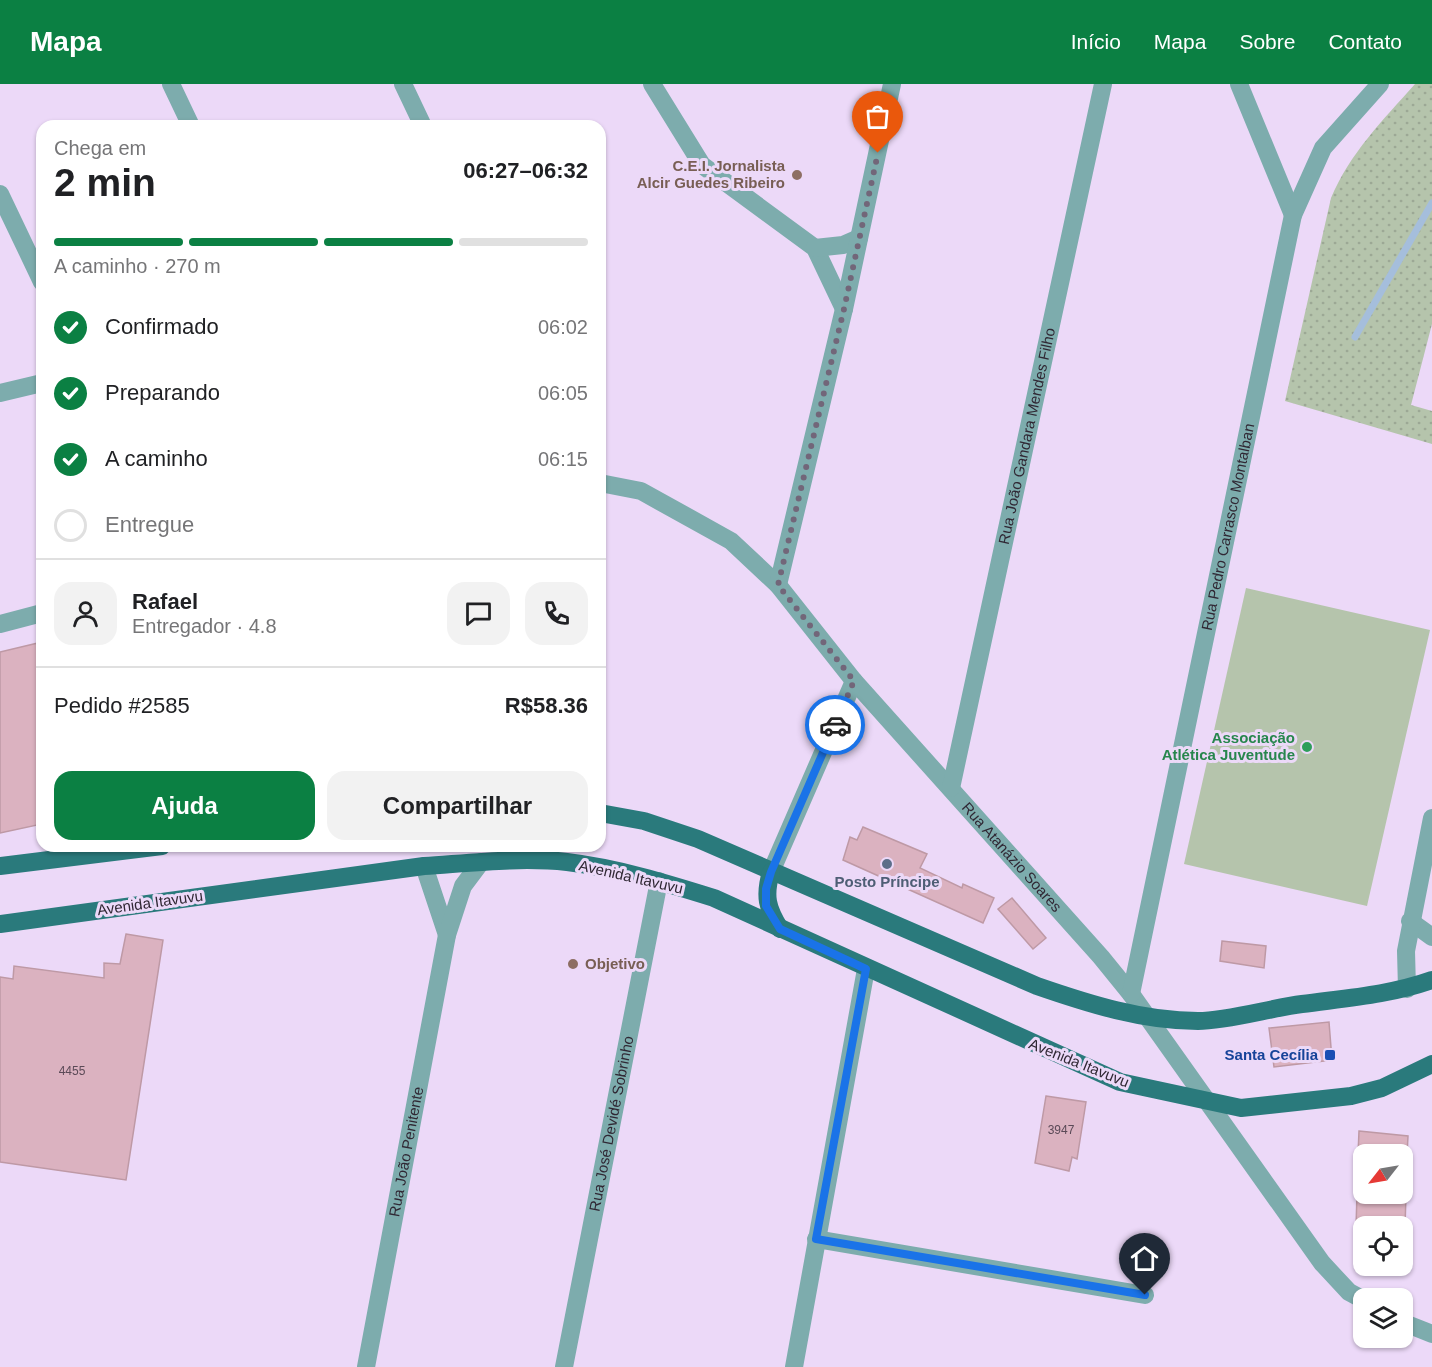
<!DOCTYPE html>
<html lang="pt">
<meta charset="utf-8">
<style>
:root{--surface:#fff;--page:#f2f2f2;--text:#202124;--muted:#757577;--line:#e0e0e0;--accent:#0b8043}
body{margin:0;font-family:Helvetica,sans-serif;background:var(--page);color:var(--text);height:100vh;display:flex;flex-direction:column;font-size:22px;white-space:nowrap}
*{box-sizing:border-box;margin:0}
p{font-size:20px;color:var(--muted)}
.icon{flex:none;width:33px;height:33px;fill:none;stroke:currentColor;stroke-width:2;stroke-linecap:round;stroke-linejoin:round}
.map{position:relative;flex:1;overflow:hidden}
.details{position:absolute;left:36px;top:36px;width:570px;height:732px;display:flex;flex-direction:column;background:var(--surface);border-radius:18px;box-shadow:0 2px 4px #0004}
.details>*{flex:none}
.needle{width:39px;rotate:239deg}
.fabs{position:absolute;left:1353px;top:1060px;display:grid;gap:12px}
.fabs a{display:grid;place-items:center;width:60px;height:60px;border-radius:12px;background:var(--surface);box-shadow:0 2px 4px #0004;font-size:30px}
.pin{position:absolute;display:grid;place-items:center;width:51px;height:51px;color:#fff;margin:-62px -26px;border-radius:50% 50% 50% 0;rotate:-45deg;box-shadow:0 0 6px #0007}
.pin .icon{rotate:45deg}
.courier{position:absolute;display:grid;place-items:center;width:60px;height:60px;margin:-30px;border:4px solid #1a73e8;border-radius:50%;background:#fff;color:#222;box-shadow:0 2px 8px #0007}
.summary em{font-style:normal;font-weight:700}
.summary div{display:flex;flex-direction:column-reverse}
.summary{display:flex;align-items:center;justify-content:space-between;height:102px;padding:0 18px}
h1{font-size:39px;font-weight:700;line-height:45px}
.bar{display:grid;grid-template-columns:repeat(4,1fr);gap:9px 6px;align-content:center;height:72px;padding:0 18px}
.bar i{height:8px;border-radius:4px;background:var(--line)}
.bar .selected{background:var(--accent)}
.bar p{grid-column:span 4}
.line{display:flex;align-items:center;gap:15px;padding:0 18px;border-top:2px solid var(--line)}
.line div{flex:1}
.round{display:grid;place-items:center;flex:none;width:63px;height:63px;border-radius:18px;background:var(--page)}
ol{padding:0 18px;list-style:none}
li{display:flex;align-items:center;gap:18px;height:66px}
li p{margin-inline-start:auto}
li .icon{padding:6px;border-radius:50%;background:var(--accent);color:#fff;stroke-width:4}
li:last-child{color:var(--muted)}
li i{width:33px;height:33px;border:3px solid var(--line);border-radius:50%}
.cta{display:flex;gap:12px;margin-top:auto;padding:12px 18px}
.cta a{flex:1;height:69px;border-radius:18px;background:var(--accent);color:#fff;font-size:24px;font-weight:700;line-height:69px;text-align:center}
.cta a+a{background:var(--page);color:var(--text)}
header{display:flex;align-items:center;gap:36px;box-sizing:border-box;height:84px;padding:0 30px;background:var(--accent);color:#fff}
header strong{font-size:28px}
nav{display:flex;gap:33px;margin-inline-start:auto;font-size:21px}
.map>svg:first-child{display:block}
.grass{fill:url(#grass-dots)}
.pitch{fill:#b5c4ac}
.lines{fill:none;stroke-linecap:round;stroke-linejoin:round}
.stream{stroke:#a5bedc;stroke-width:7}
.building{fill:#dbb2c0;stroke:#be99a5;stroke-width:1.5}
.minor{stroke:#7dacad;stroke-width:18}
.major{stroke:#2a7a7c;stroke-width:18}
.done{stroke:#726679;stroke-width:6;stroke-dasharray:0 10.8}
.route{stroke:#1a73e8;stroke-width:8}
.education-dot{fill:#8d6e63;stroke:#ecd9f8;stroke-width:2}
.leisure-dot{fill:#2e9e5b;stroke:#ecd9f8;stroke-width:2}
.service-dot{fill:#5c6f8a;stroke:#ecd9f8;stroke-width:2}
.transit-dot{fill:#1a4fb4;stroke:#ecd9f8;stroke-width:2}
.labels{text-anchor:middle;stroke-width:6;stroke-linejoin:round;paint-order:stroke}
.number-label{font-size:12px;fill:#5b4a57}
.education-label{font-size:15px;font-weight:bold;fill:#785e54;stroke:#ecd9f8;text-anchor:end}
.street-label{font-size:15px;fill:#302834;stroke:#ecd9f8}
.leisure-label{font-size:15px;font-weight:bold;fill:#27864d;stroke:#ecd9f8;text-anchor:end}
.service-label{font-size:15px;font-weight:bold;fill:#4e5e75;stroke:#ecd9f8}
.transit-label{font-size:15px;font-weight:bold;fill:#164399;stroke:#ecd9f8;text-anchor:end}
</style>
<header>
<strong>Mapa</strong>
<nav><a>Início</a><a>Mapa</a><a>Sobre</a><a>Contato</a></nav>
</header>
<div class="map">
<svg width="1432" height="1283" viewBox="0 0 1432 1283">
<defs>
<pattern id="grass-dots" width="8" height="8" patternUnits="userSpaceOnUse" patternTransform="scale(1.5)"><rect width="8" height="8" fill="#b5c4ac"/><path d="M2 2h.1M6 6h.1" fill="none" stroke="#9ca895" stroke-width="1.8" stroke-linecap="round"/></pattern>
</defs>
<rect width="100%" height="100%" fill="#ecd9f8"/>
<path class="grass" d="M1415 0H1432V240L1411 321 1432 327V360L1285 317 1331 114C1350 69 1383 36 1415 0Z"/>
<polygon class="pitch" points="1246,504 1430,546 1367,822 1184,780"/>
<g class="lines">
<polyline class="stream" points="1355,253 1432,119"/>
</g>
<g class="building">
<polygon points="42,558 42,740 0,749 0,568"/>
<polygon points="863,743 927,770 920,784 962,804 963,800 994,814 983,839 843,776 850,753 857,756"/>
<polygon points="1012,814 1046,854 1033,865 998,825"/>
<polygon points="126,850 163,856 126,1096 0,1078 0,893 13,895 14,882 104,894 104,879 120,880"/>
<polygon points="1222,857 1266,862 1264,884 1220,877"/>
<polygon points="1329,938 1332,976 1274,983 1269,944"/>
<polygon points="1046,1012 1086,1018 1077,1075 1072,1073 1069,1087 1035,1079"/>
<polygon points="1359,1047 1408,1052 1407,1071 1358,1071"/>
<polygon points="1357,1110 1406,1110 1405,1143 1356,1143"/>
</g>
<g class="lines">
<g class="minor">
<polyline points="171,0 191,42"/>
<polyline points="403,0 423,42"/>
<polyline points="652,0 702,81 815,164 844,225"/>
<polyline points="1239,0 1293,131"/>
<polyline points="0,110 42,198"/>
<polyline points="815,164 843,161 859,154"/>
<polyline points="0,309 42,299"/>
<path id="s1" d="M600 399 641 407 731 457 778 501 854 597 1101 873 1131 910 1322 1179 1349 1208 1364 1216"/>
<polyline points="778,501 844,225 892,0"/>
<polyline points="0,540 42,529"/>
<path id="s2" d="M951 704 1103 0"/>
<polyline points="424,782 447,851"/>
<polyline points="771,788 854,597"/>
<polyline points="1410,837 1432,853"/>
<polyline points="1407,905 1406,867 1432,734"/>
<path id="s3" d="M1131 910 1293 131 1323 64 1380 0"/>
<polyline points="816,1155 1145,1211"/>
<polyline points="1402,1238 1432,1250"/>
<path id="s4" d="M366 1283 447 851 463 802 481 778"/>
<path id="s5" d="M564 1283 659 797"/>
<polyline points="794,1283 866,885"/>
</g>
<g class="major">
<path d="M600 729 644 737 698 755 1037 902C1089 920 1143 937 1198 937 1227 937 1271 924 1302 920 1346 914 1390 911 1432 896"/>
<polyline points="0,782 162,762"/>
<path d="M771 788C764 812 767 824 780 845"/>
<path d="M0 840 424 782C470 779 520 773 567 778 617 784 666 799 714 814L1120 998 1241 1024 1351 1012 1382 1004 1432 980"/>
</g>
</g>
<g class="lines">
<polyline class="done" points="835,641 854,597 778,501 844,225 878,69"/>
<polyline class="route" points="835,641 771,788 766,805 766,822 780,845 866,885 816,1155 1145,1211"/>
</g>
<g class="education-dot">
<circle cx="797" cy="91" r="6"/>
<circle cx="573" cy="880" r="6"/>
</g>
<circle class="leisure-dot" cx="1307" cy="663" r="6"/>
<circle class="service-dot" cx="887" cy="780" r="6"/>
<rect class="transit-dot" x="1324" y="965" width="12" height="12" rx="3"/>
<g class="labels">
<g class="number-label">
<text x="72" y="991">4455</text>
<text x="1061" y="1050">3947</text>
</g>
<g class="education-label">
<text x="785" y="87">C.E.I. Jornalista<tspan x="785" dy="17">Alcir Guedes Ribeiro</tspan></text>
<text x="585" y="885" text-anchor="start">Objetivo</text>
</g>
<g class="street-label">
<text dy="5" stroke="none"><textPath href="#s2" startOffset="360">Rua João Gandara Mendes Filho</textPath></text>
<text dy="5" stroke="none"><textPath href="#s3" startOffset="477">Rua Pedro Carrasco Montalban</textPath></text>
<text dy="5" stroke="none"><textPath href="#s1" startOffset="568">Rua Atanázio Soares</textPath></text>
<text transform="translate(631 793) rotate(13)" y="5">Avenida Itavuvu</text>
<text transform="translate(150 819) rotate(-8)" y="5">Avenida Itavuvu</text>
<text transform="translate(1079 979) rotate(22)" y="5">Avenida Itavuvu</text>
<text dy="5" stroke="none"><textPath href="#s5" startOffset="248">Rua José Devidé Sobrinho</textPath></text>
<text dy="5" stroke="none"><textPath href="#s4" startOffset="219">Rua João Penitente</textPath></text>
</g>
<g class="leisure-label">
<text x="1295" y="659">Associação<tspan x="1295" dy="17">Atlética Juventude</tspan></text>
</g>
<g class="service-label">
<text x="887" y="803">Posto Príncipe</text>
</g>
<g class="transit-label">
<text x="1318" y="976">Santa Cecília</text>
</g>
</g>
</svg>
<div class="fabs">
<a><svg class="needle" viewBox="-14 -14 28 28"><path d="M0-13l5 13h-10z" fill="#e53935"/><path d="M0 13l5-13h-10z" fill="#757577"/></svg></a>
<a><svg class="icon" aria-label="locate" viewBox="0 0 24 24"><circle cx="12" cy="12" r="6"/><path d="M12 2v4M12 18v4M2 12h4M18 12h4"/></svg></a>
<a><svg class="icon" aria-label="layers" viewBox="0 0 24 24"><path d="M12 4l9 5-9 5-9-5zM3 14l9 5 9-5"/></svg></a>
</div>
<div class="pin" style="left:878px;top:69px;background:#ea580c"><svg class="icon" aria-label="bag" viewBox="0 0 24 24"><path d="M5 8h14l-1 12H6zM9 8a3 3 0 0 1 6 0"/></svg></div>
<div class="pin" style="left:1145px;top:1211px;background:#1f2937"><svg class="icon" aria-label="home" viewBox="0 0 24 24"><path d="M3 11l9-7 9 7M6 9v11h12V9"/></svg></div>
<div class="courier" style="left:835px;top:641px"><svg class="icon" aria-label="car" viewBox="0 0 24 24"><path d="M5 17H2v-5l4-1 3-4h7l3 4 3 1v5h-3M9 17h6M6 11h13"/><circle cx="7" cy="17" r="2"/><circle cx="17" cy="17" r="2"/></svg></div>
<section class="details">
<div class="summary"><div><h1>2 min</h1><p>Chega em</p></div><em>06:27–06:32</em></div>
<div class="bar"><i class="selected"></i><i class="selected"></i><i class="selected"></i><i></i><p>A caminho · 270 m</p></div>
<ol>
<li><svg class="icon" aria-label="check" viewBox="0 0 24 24"><path d="M5 12l5 5 9-10"/></svg>Confirmado<p>06:02</p></li>
<li><svg class="icon" aria-label="check" viewBox="0 0 24 24"><path d="M5 12l5 5 9-10"/></svg>Preparando<p>06:05</p></li>
<li><svg class="icon" aria-label="check" viewBox="0 0 24 24"><path d="M5 12l5 5 9-10"/></svg>A caminho<p>06:15</p></li>
<li><i></i>Entregue</li>
</ol>
<div class="line" style="height:108px"><a class="round"><svg class="icon" aria-label="person" viewBox="0 0 24 24"><circle cx="12" cy="8" r="4"/><path d="M4 21q1-7 8-7t8 7"/></svg></a><div><b>Rafael</b><p>Entregador · 4.8</p></div><a class="round"><svg class="icon" aria-label="chat" viewBox="0 0 24 24"><path d="M4 5h16v11H9l-5 4z"/></svg></a><a class="round"><svg class="icon" aria-label="phone" viewBox="0 0 24 24"><path d="M5 4h4l2 5-3 2q2 4 5 5l2-3 5 2v4C11 20 4 13 5 4z"/></svg></a></div>
<div class="line" style="height:78px"><div>Pedido #2585</div><b>R$58.36</b></div>
<div class="cta"><a>Ajuda</a><a>Compartilhar</a></div>
</section>
</div>
